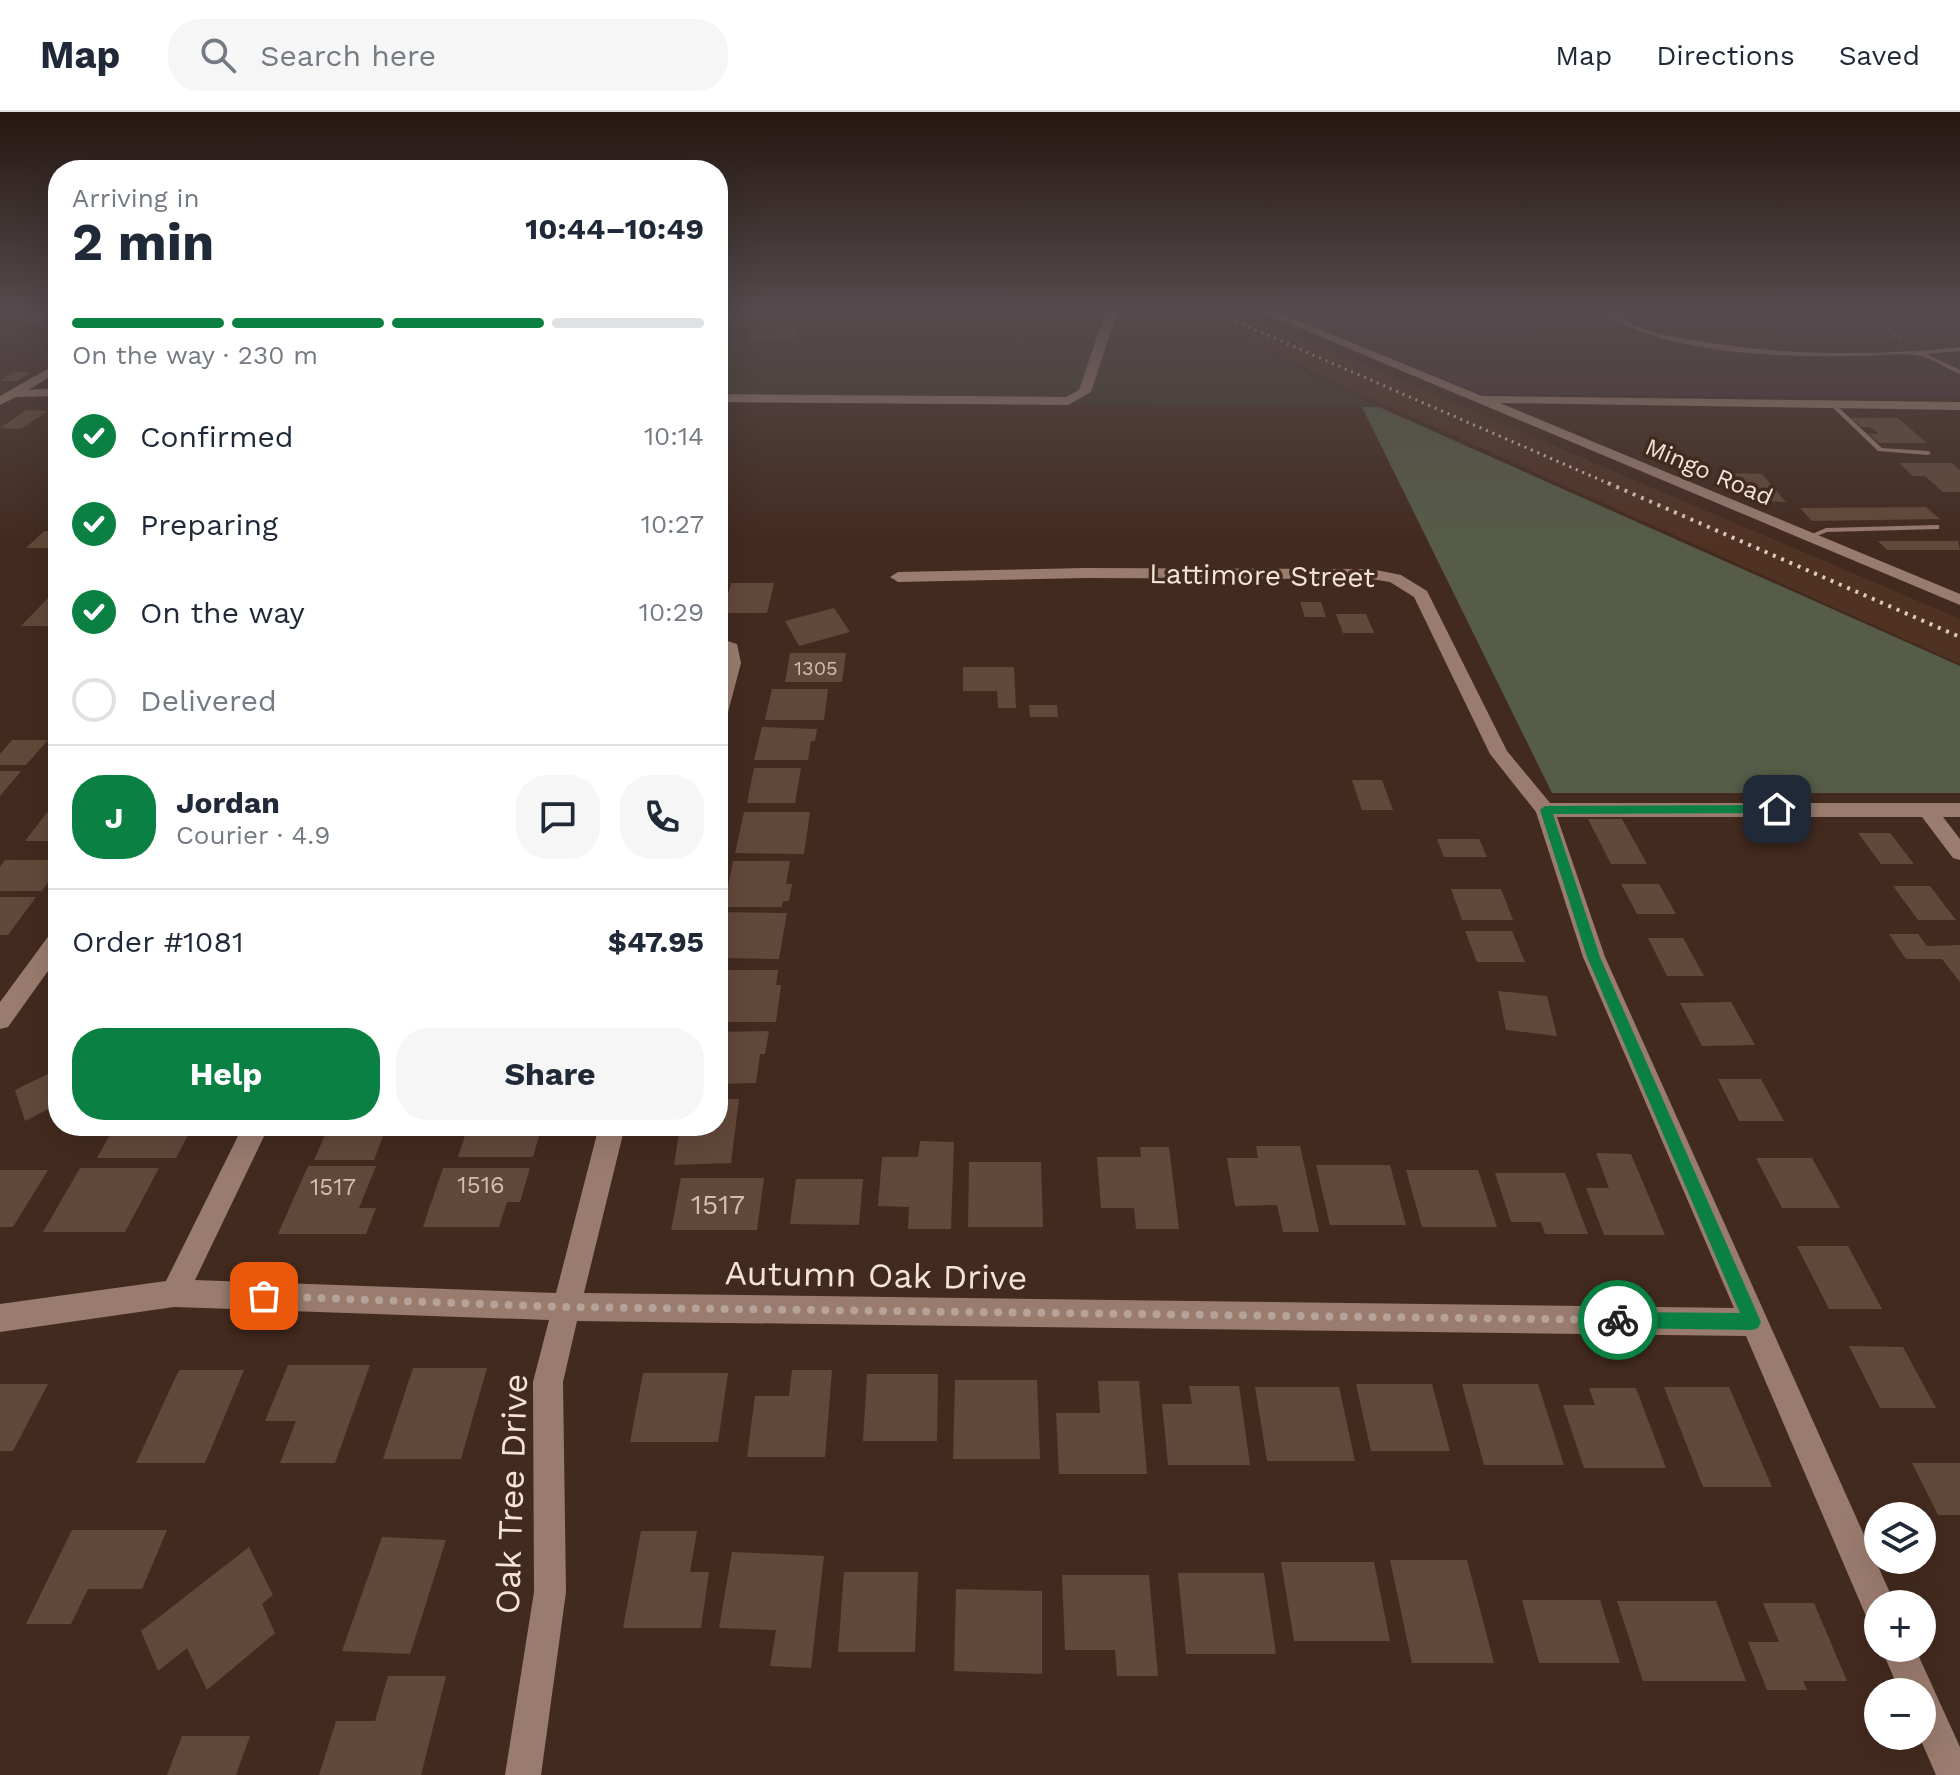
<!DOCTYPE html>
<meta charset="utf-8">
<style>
:root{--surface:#fff;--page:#f6f6f7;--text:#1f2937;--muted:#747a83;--line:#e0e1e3;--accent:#0b8043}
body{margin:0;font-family:"Work Sans",sans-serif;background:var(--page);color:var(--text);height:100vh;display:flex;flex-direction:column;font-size:30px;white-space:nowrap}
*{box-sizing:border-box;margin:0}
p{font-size:26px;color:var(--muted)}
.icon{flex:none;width:44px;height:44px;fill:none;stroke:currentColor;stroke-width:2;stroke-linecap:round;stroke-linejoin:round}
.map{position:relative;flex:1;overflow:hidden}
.side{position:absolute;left:48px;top:48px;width:680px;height:976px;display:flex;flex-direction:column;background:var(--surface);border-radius:32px;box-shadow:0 8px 32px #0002}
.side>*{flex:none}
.tools{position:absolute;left:1864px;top:1390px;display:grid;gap:16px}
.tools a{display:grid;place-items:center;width:72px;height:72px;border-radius:50%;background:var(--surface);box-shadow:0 8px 32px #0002;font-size:40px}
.pin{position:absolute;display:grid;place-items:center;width:68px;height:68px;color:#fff;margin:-34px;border-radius:16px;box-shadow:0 4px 12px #0006}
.courier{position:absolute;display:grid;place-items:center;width:80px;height:80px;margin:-40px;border:6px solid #0b8043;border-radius:50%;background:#fff;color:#222;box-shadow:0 2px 10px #0007}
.head em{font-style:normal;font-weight:700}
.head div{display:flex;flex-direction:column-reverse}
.head{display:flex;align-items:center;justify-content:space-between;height:136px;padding:0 24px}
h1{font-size:52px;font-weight:700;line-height:60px}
.bar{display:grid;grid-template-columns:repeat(4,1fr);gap:12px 8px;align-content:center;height:96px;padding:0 24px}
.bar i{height:10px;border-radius:6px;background:var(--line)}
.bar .selected{background:var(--accent)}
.bar p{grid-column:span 4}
.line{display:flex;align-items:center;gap:20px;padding:0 24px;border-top:2px solid var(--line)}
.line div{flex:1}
.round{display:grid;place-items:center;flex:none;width:84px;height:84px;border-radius:32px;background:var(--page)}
ol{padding:0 24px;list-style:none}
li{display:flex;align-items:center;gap:24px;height:88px}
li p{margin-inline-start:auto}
li .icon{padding:8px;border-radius:50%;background:var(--accent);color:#fff;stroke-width:4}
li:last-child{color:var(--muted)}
li i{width:44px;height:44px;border:4px solid var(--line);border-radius:50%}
.action{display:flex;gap:16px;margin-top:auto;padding:16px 24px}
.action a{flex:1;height:92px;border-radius:32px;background:var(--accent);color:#fff;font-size:32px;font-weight:700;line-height:92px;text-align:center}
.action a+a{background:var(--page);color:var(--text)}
header{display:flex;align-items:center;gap:48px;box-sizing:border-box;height:112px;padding:0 40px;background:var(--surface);border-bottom:2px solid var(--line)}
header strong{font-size:38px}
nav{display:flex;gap:44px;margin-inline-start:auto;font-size:28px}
.search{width:560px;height:72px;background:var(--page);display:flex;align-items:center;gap:20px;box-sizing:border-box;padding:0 28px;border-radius:32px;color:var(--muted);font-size:30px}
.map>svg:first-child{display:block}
.built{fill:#503223}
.industrial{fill:#3f3827}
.education{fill:#473335}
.green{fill:#565c47}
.building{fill:#624839}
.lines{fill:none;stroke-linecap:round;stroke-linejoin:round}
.path{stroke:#867066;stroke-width:3;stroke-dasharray:3 2;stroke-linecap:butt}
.lane{fill:#9a7c6e;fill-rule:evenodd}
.street{fill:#9a7c6e;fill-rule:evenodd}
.secondary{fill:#9a7c6e;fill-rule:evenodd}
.rail-far1{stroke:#dccac1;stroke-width:3;stroke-dasharray:2 5;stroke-linecap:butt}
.rail{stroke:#dccac1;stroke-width:4;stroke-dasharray:3 6;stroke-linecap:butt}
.route{fill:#0b8043}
.done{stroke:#b6a299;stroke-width:8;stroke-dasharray:0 14.4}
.labels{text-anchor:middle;stroke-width:7;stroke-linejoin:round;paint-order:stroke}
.far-number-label{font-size:20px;fill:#d0bcb2}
.far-street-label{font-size:24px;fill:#f4e3db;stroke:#432a1f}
.number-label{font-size:24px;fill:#d0bcb2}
.street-label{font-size:28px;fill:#f4e3db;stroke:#432a1f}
.near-number-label{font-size:28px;fill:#d0bcb2}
.near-street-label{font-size:34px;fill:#f4e3db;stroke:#432a1f}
</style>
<header>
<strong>Map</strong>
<div class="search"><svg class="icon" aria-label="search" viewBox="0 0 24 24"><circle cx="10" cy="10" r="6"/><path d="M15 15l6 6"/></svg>Search here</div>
<nav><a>Map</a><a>Directions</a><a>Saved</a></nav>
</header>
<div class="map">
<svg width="1960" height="1663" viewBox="0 0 1960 1663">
<rect width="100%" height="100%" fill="#432a1f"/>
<polygon class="built" points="1175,198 1233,198 1276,215 1960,507 1960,552"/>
<polygon class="industrial" points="718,198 1174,198 1379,295 718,290"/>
<polygon class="education" points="1277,198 1960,198 1960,286 1480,282"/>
<polygon class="green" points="1362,295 1379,295 1960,554 1960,681 1552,681"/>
<g class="building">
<polygon points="38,198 58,198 36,214 15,214"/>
<polygon points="778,208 799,208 795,226 749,226 750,222 774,222"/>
<polygon points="12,260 31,260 18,269 0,269"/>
<polygon points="26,298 48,299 21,317 0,316"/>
<polygon points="1851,306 1898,306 1927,331 1879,331 1869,322 1879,322 1870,315 1862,315"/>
<polygon points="1899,351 1952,351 1960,358 1960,380 1943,380 1925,364 1913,364"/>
<polygon points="1734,361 1762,362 1786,390 1758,389"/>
<polygon points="1926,395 1940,407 1812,409 1800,396"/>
<polygon points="44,419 58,419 58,436 26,436"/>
<polygon points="1878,429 1958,429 1960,438 1887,438"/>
<polygon points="731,471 774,471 767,501 723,501"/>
<polygon points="49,485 58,485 58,514 21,514"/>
<polygon points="1300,490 1321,490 1326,505 1305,505"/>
<polygon points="834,496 850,520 799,534 785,509"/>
<polygon points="1336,502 1366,502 1374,521 1343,521"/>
<polygon points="790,541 846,541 842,570 785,570"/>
<polygon points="963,555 1014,555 1016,596 998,596 997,579 963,579"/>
<polygon points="772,577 828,577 824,608 765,608"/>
<polygon points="1029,593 1057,593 1058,605 1030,605"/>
<polygon points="762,615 817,617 815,629 811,629 808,648 754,648"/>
<polygon points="12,628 48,628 26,653 0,653 0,642"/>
<polygon points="754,656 801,656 795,691 747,691"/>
<polygon points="0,659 21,659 0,684"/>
<polygon points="1352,668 1382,668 1393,698 1362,698"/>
<polygon points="49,698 58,698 58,729 25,729"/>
<polygon points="744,700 810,700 804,742 735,741"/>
<polygon points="1588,707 1622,707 1647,752 1611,752"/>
<polygon points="1858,721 1890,721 1914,752 1881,752"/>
<polygon points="1437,727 1479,727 1487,745 1444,745"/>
<polygon points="5,748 58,748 58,757 42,779 0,779 0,755"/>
<polygon points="733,749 790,749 786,772 792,772 789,789 783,789 782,795 724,795"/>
<polygon points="1621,772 1659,772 1676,802 1637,802"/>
<polygon points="1893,774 1930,774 1956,808 1918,808"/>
<polygon points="1451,777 1501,777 1513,808 1462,808"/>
<polygon points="0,785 36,785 8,823 0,823"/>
<polygon points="718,800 787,801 779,847 718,846"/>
<polygon points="1465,819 1512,819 1525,850 1477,850"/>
<polygon points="1889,822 1918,822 1927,834 1960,833 1960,870 1942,847 1906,847"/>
<polygon points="1648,826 1683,826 1704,864 1667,864"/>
<polygon points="718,858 778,858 776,873 781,873 776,910 718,910"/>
<polygon points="1498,879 1547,884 1557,924 1506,918"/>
<polygon points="1731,890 1755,933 1702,934 1680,891"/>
<polygon points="769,919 765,942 760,942 756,971 718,972 718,920"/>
<polygon points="58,957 58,992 25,1009 15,978"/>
<polygon points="1718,967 1761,967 1784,1009 1739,1009"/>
<polygon points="718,987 739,987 731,1051 674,1053 680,1014 718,1014"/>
<polygon points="115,1014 193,1014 176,1046 97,1046"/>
<polygon points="329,1014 387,1014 374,1048 314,1048"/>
<polygon points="468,1014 542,1014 533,1045 458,1045"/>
<polygon points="920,1029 954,1030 951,1117 908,1117 909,1095 878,1094 882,1045 918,1045"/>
<polygon points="1256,1034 1300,1034 1319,1120 1283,1120 1277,1093 1235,1094 1227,1046 1258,1046"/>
<polygon points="1140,1035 1169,1035 1179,1117 1136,1117 1134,1096 1101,1096 1097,1045 1141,1045"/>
<polygon points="1596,1041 1631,1042 1665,1123 1604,1123 1586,1076 1609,1076"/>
<polygon points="1756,1046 1812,1046 1840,1096 1782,1096"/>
<polygon points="969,1050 1041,1050 1043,1115 968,1115"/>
<polygon points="1316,1053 1390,1053 1406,1113 1330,1113"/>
<polygon points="308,1054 376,1054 359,1096 376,1096 366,1122 278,1122"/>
<polygon points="80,1056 159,1056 125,1120 43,1120"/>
<polygon points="443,1056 530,1056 520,1090 507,1090 499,1115 423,1115"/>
<polygon points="0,1058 48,1058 13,1115 0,1115"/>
<polygon points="1406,1058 1478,1058 1497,1115 1422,1115"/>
<polygon points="1495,1061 1565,1061 1588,1122 1545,1122 1541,1110 1511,1110"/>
<polygon points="681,1066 764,1066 757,1118 671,1118"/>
<polygon points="796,1067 863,1067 859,1113 790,1112"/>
<polygon points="1797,1134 1848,1134 1882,1197 1829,1197"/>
<polygon points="1849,1234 1903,1235 1936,1296 1880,1296"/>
<polygon points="288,1253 370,1253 335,1351 280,1351 296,1309 265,1309"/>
<polygon points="413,1256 487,1256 461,1347 383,1347"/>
<polygon points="179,1258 244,1258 205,1351 136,1351"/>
<polygon points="792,1258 832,1258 825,1345 747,1345 755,1284 789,1284"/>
<polygon points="643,1261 728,1261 718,1330 630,1330"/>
<polygon points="867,1262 938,1262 937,1329 863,1329"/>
<polygon points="955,1268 1037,1268 1040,1347 953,1347"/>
<polygon points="1098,1269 1139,1269 1147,1362 1059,1362 1056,1301 1100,1301"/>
<polygon points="0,1272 48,1272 13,1339 0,1339"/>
<polygon points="1356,1272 1432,1272 1450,1339 1371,1339"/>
<polygon points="1462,1272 1538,1272 1564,1353 1484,1353"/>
<polygon points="1189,1274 1239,1274 1250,1353 1168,1353 1162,1292 1192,1292"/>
<polygon points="1255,1275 1339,1275 1355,1349 1267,1349"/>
<polygon points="1664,1275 1729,1275 1772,1375 1703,1375"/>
<polygon points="1589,1276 1636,1276 1666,1356 1584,1356 1563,1293 1595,1293"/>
<polygon points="1912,1351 1960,1351 1960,1403 1938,1403"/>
<polygon points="72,1418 167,1418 142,1477 88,1477 71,1512 26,1512"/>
<polygon points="641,1419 697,1419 690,1460 709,1460 701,1516 623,1516"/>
<polygon points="382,1425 446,1428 410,1542 342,1539"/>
<polygon points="249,1435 273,1483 262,1492 275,1521 207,1578 187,1536 158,1559 141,1519"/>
<polygon points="732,1440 824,1444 811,1556 770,1554 776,1518 719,1516"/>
<polygon points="1390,1448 1467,1448 1494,1551 1412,1551"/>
<polygon points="1281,1450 1374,1450 1390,1529 1294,1529"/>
<polygon points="844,1460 918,1460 915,1540 838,1540"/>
<polygon points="1178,1461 1264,1461 1276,1542 1186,1542"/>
<polygon points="1062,1463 1149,1463 1158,1564 1117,1564 1115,1538 1065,1538"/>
<polygon points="956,1477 1042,1479 1042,1562 954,1559"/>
<polygon points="1522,1488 1600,1488 1620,1551 1539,1551"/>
<polygon points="1617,1489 1716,1489 1746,1569 1643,1569"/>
<polygon points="1763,1491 1814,1491 1847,1569 1803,1569 1807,1578 1767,1578 1748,1530 1779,1530"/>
<polygon points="388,1564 446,1564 421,1663 319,1663 336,1609 375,1609"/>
<polygon points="182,1624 250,1624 236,1663 167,1663"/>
</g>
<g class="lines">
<polyline class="path" points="1894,198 1888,205 1889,220 1900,227"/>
<g class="lane">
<path d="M1600 198C1613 198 1622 208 1633 213 1649 220 1669 224 1686 227 1776 243 1869 245 1960 235V239L1926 242 1960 258V262C1946 257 1930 244 1916 243 1898 241 1873 244 1855 244 1780 245 1662 243 1600 198Z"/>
<polygon points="1831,292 1835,292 1882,336 1928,339 1931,341 1928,343 1878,339 1831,294"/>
<polygon points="1936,413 1939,413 1939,417 1827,420 1807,428 1803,426 1826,416"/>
</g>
<g class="street">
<polygon points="1106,198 1118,198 1091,280 1068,293 718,290 718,282 1066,285 1079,278"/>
<polygon points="58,251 58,260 28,278 58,276 58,284 16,285 0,293 0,284"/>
<polygon points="1085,456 1371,457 1401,463 1427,479 1507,639 1550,691 1960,691 1960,705 1943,705 1960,727 1960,748 1953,746 1922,705 1557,705 1605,845 1895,1492 1878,1492 1878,1509 1866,1504 1746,1224 577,1209 563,1270 566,1480 541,1663 505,1663 534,1480 533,1270 549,1208 174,1195 0,1220 0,1192 166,1169 243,1014 269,1014 195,1168 556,1181 599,1014 625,1014 584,1181 1734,1196 1583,845 1536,700 1490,642 1414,485 1390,470 1371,467 1085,466 898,470 890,465 898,460"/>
<polygon points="718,526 737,532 741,551 727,604 718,610 718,571 723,551"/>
<polygon points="58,820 58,845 8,915 0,917 0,890 50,822"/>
<polygon points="1881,1536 1915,1536 1960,1635 1960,1663 1936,1663 1919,1624 1922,1624 1922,1580 1900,1580"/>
</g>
<polygon class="secondary" points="1257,198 1273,198 1482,284 1960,290 1960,298 1500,291 1960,482 1960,493"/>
<polyline class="rail-far1" points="1210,198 1612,373"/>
<polyline class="rail" points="1608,371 1960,525"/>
</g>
<linearGradient id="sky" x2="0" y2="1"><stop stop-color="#251711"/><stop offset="0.46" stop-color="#554a4d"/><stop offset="1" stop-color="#554a4d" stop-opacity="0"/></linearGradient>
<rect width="1960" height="431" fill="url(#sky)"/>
<polygon class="route" points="1777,693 1783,697 1777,701 1553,702 1600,845 1761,1210 1758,1216 1752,1218 1618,1216 1612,1214 1610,1208 1612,1202 1618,1200 1740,1201 1587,845 1540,698 1545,694"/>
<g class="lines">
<polyline class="done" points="264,1184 566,1195 1618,1208"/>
</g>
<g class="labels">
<g class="far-number-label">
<text x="816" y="563">1305</text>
</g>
<g class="far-street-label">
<text transform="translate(1709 360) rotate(23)" y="8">Mingo Road</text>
</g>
<g class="number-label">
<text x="481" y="1081">1516</text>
<text x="333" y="1083">1517</text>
</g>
<g class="street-label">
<text transform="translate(1262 463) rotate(1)" y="10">Lattimore Street</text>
</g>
<g class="near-number-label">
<text x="718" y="1102">1517</text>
</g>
<g class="near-street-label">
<text transform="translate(876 1163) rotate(1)" y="12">Autumn Oak Drive</text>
<text transform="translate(511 1382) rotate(-88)" y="12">Oak Tree Drive</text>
</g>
</g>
</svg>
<div class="tools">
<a><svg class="icon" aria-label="layers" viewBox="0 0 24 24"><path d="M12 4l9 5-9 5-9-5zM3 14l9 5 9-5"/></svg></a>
<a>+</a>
<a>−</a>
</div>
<div class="pin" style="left:264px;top:1184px;background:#ea580c"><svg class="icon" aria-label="bag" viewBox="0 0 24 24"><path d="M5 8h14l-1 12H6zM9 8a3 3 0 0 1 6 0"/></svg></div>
<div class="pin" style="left:1777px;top:697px;background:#1f2937"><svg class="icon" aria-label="home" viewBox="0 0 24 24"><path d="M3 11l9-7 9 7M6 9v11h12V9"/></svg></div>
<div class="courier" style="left:1618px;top:1208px"><svg class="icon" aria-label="bike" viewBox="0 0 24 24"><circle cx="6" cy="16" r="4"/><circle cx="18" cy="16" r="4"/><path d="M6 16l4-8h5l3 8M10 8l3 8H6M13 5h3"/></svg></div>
<section class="side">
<div class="head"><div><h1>2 min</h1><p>Arriving in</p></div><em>10:44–10:49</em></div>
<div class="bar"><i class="selected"></i><i class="selected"></i><i class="selected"></i><i></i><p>On the way · 230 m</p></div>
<ol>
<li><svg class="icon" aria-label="check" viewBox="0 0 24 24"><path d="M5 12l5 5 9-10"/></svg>Confirmed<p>10:14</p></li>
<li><svg class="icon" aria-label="check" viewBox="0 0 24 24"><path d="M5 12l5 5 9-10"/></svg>Preparing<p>10:27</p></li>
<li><svg class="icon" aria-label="check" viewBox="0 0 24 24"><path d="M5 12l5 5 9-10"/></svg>On the way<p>10:29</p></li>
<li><i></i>Delivered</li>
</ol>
<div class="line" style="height:144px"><b class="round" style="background:var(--accent);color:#fff">J</b><div><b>Jordan</b><p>Courier · 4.9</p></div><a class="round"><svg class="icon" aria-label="chat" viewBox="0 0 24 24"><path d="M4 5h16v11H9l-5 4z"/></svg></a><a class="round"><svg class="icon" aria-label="phone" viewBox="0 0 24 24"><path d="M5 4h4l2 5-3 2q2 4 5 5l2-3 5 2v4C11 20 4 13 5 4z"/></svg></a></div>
<div class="line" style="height:104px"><div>Order #1081</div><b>$47.95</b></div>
<div class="action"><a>Help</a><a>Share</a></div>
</section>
</div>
